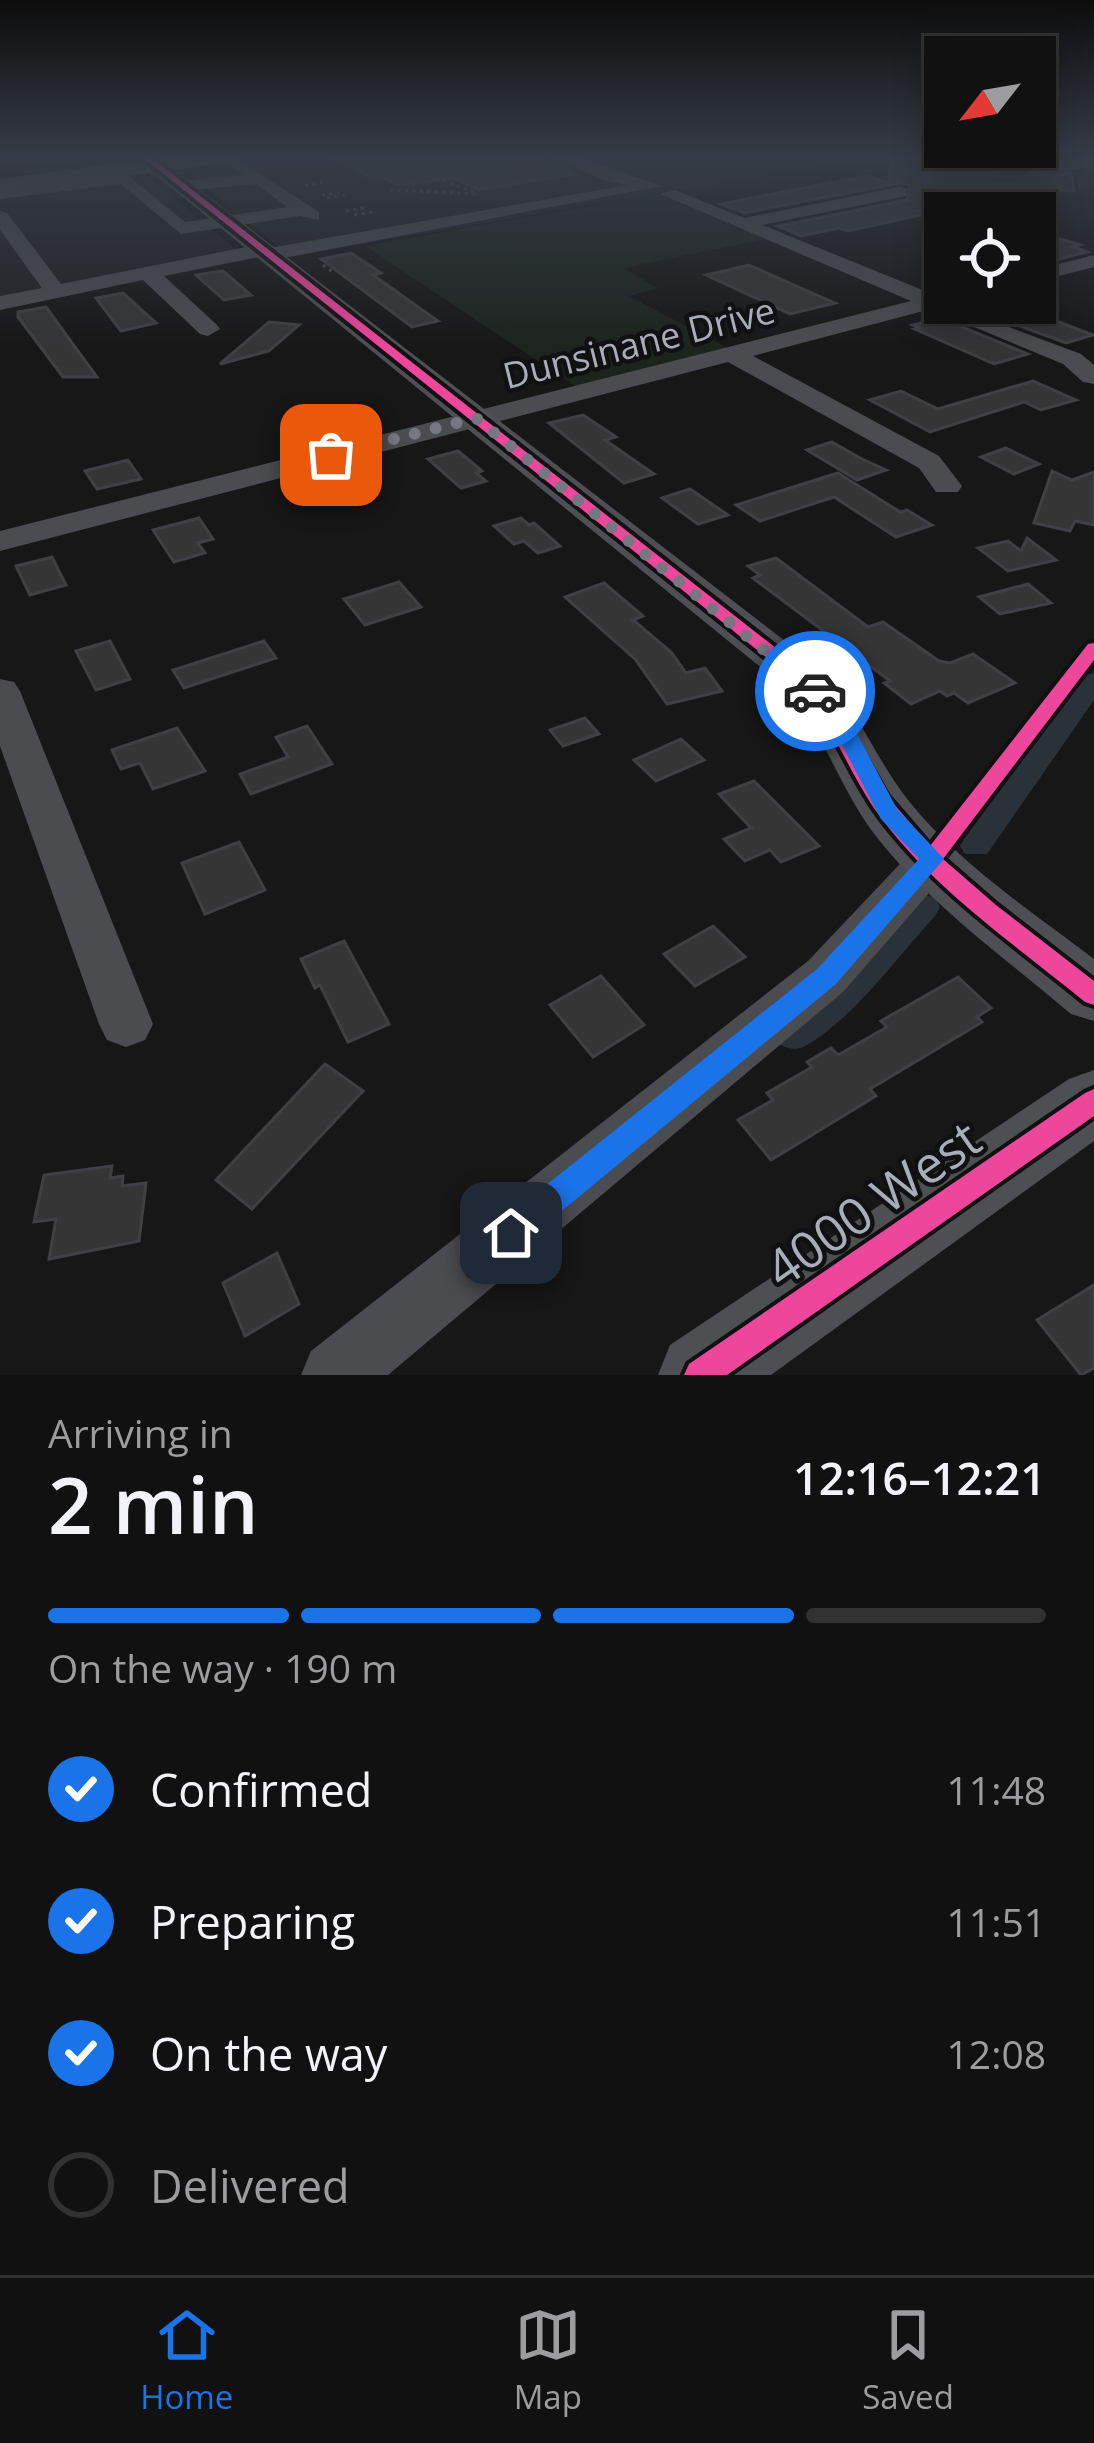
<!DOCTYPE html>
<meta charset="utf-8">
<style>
:root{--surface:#111;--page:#1a1a1a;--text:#f1f3f6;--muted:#9c9d9f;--line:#303131;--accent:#1a73e8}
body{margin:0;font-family:"Open Sans",sans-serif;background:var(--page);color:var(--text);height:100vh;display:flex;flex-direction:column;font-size:45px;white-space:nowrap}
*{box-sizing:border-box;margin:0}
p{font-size:39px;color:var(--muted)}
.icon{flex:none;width:66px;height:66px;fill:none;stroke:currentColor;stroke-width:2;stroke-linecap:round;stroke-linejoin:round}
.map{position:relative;height:1375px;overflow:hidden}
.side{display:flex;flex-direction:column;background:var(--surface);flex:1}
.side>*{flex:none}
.needle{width:78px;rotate:239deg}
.controls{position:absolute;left:924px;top:36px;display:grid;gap:24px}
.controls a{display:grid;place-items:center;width:132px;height:132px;border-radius:0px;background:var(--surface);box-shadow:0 6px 30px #0003,0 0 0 3px var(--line);font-size:60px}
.pin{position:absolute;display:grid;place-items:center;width:102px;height:102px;color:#fff;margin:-51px;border-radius:24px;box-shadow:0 6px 18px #0006}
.courier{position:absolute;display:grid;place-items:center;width:120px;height:120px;margin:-60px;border:9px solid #1a73e8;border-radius:50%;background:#fff;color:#222;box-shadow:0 3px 15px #0007}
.summary em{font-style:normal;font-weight:600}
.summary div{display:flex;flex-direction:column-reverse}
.summary{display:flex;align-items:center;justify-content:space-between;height:204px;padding:0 48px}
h1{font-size:78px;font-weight:600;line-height:90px}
.bar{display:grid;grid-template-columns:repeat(4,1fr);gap:18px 12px;align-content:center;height:144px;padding:0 48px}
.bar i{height:15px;border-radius:9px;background:var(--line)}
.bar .active{background:var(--accent)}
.bar p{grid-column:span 4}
ol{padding:0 48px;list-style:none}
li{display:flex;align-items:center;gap:36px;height:132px}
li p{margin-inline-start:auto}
li .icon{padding:12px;border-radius:50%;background:var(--accent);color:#fff;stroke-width:4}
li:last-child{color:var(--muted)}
li i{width:66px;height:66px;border:6px solid var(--line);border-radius:50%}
.dock{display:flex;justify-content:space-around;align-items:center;height:168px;border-top:3px solid var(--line);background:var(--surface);font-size:33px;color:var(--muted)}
.dock a{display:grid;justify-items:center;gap:6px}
.dock .active{color:var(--accent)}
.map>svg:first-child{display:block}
.built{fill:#212123}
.green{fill:#1d241e}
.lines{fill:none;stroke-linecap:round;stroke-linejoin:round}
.canal{fill:#2a3239;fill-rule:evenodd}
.building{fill:#353536;stroke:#3f4043;stroke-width:3}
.path{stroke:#4d4e52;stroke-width:3;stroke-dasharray:3 4.5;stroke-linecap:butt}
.minor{fill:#4b4c50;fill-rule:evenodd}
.major{fill:#4d4f52;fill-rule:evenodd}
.highway{fill:#4e4e51;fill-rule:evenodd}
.major-bridge{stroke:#4d4f52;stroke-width:22}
.cycleway-casing{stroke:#111113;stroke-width:8}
.cycleway{fill:#ed469a;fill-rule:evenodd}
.route{fill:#1a73e8}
.done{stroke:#757880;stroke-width:12;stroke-dasharray:0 21.6}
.labels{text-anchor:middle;stroke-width:9;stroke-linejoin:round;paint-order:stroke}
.far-street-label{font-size:36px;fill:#a8adb8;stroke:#111113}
.near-street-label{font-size:51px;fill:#a8adb8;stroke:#111113}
</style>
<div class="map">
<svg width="1094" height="1375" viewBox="0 0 1094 1375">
<rect width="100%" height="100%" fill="#171717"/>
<g class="built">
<polygon points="254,155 877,155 881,156 289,256 180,166"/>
<polygon points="141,171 238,251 0,299 0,189"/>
</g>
<g class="green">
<polygon points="654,155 841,155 843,156 717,180"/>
<polygon points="658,194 766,239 623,268 658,288 629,296 730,349 577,387 365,246"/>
</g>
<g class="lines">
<g class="canal">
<polygon points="1094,673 1094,700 987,854 965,854 960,846 965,838 1085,675"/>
<path d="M923 894 935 898 940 907 935 916C896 958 857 1015 807 1045 797 1051 790 1049 780 1045L774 1034 780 1023 827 984 911 898Z"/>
</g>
</g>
<g class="building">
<polygon points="331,155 531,155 574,174 478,190 454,178 397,185 381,176 370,177"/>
<polygon points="891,155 1016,155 994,177 1071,174 1074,191 1043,189 999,213 957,207 848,231 839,228 801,236 778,226 907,200 909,185 899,183 744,213 721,204 867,176 889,183"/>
<polygon points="1035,231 1080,245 1073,247 1087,252 1048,262 1035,258"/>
<polygon points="351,253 381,273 373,275 438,321 412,327 321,259"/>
<polygon points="749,265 803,289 835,303 790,314 706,275"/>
<polygon points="223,271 251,295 224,300 196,275"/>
<polygon points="123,293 156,323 121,331 96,298"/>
<polygon points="995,303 1009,303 1093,335 1066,343 973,309"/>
<polygon points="46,307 72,343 97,377 63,377 18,317 18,312"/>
<polygon points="940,318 1028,354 994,364 915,329 920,328 913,325"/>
<polygon points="269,322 299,325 269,351 220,364"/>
<polygon points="1033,381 1076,400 1041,410 1024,402 930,432 870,400 901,391 938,409"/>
<polygon points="583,415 616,437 605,440 654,474 624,483 549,423"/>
<polygon points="832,442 860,458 886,470 857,480 807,450"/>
<polygon points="1006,448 1039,464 1014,474 981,457"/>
<polygon points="458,451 482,471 476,473 486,481 461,488 428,459"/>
<polygon points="128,460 141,479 97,489 85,471"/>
<polygon points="1052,471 1072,480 1094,472 1094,525 1075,521 1070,531 1034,523"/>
<polygon points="838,473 900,512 907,510 932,525 896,537 834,497 760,521 736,505"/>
<polygon points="690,489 728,515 698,524 662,498"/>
<polygon points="199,518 213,539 198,543 205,553 174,562 153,530"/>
<polygon points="521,518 529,525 534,523 560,546 538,553 524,541 514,544 494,526"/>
<polygon points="1027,538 1056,560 1008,571 978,548 1008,541 1021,551"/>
<polygon points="52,557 66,585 30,595 16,566"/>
<polygon points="776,558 868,627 883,622 939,661 950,663 973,654 1015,683 968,703 954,693 947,696 940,691 911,704 884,683 890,681 753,578 760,575 748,566"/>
<polygon points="399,582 421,607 365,625 344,599"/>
<polygon points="604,583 643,616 633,620 671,652 686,673 705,668 722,691 667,704 635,659 565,597"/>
<polygon points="1028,584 1051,603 1000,614 979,597"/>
<polygon points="110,641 130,679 96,690 76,651"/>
<polygon points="264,641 276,658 184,688 173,670"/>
<polygon points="585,718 599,734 563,746 550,730"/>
<polygon points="307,726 332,764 251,794 240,774 288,757 276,737"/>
<polygon points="177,728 205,771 153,789 140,763 121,769 112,750"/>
<polygon points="681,739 704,760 656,781 634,760"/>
<polygon points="754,781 819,846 781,862 770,850 745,861 724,839 751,828 719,794"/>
<polygon points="239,842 265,890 205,914 182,863"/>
<polygon points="713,926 745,957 695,986 664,954"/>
<polygon points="344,941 389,1024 348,1042 320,985 315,988 301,959"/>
<polygon points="601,976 644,1025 593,1057 550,1005"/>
<polygon points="958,977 991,1008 977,1017 982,1022 870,1089 876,1096 771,1160 738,1120 773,1100 767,1093 812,1067 807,1062 831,1048 838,1055 887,1027 881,1021"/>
<polygon points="325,1064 363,1091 252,1209 216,1180"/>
<polygon points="112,1166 110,1178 123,1176 122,1186 146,1183 139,1241 49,1259 56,1219 34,1222 44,1175"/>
<polygon points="277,1253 299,1304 245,1336 223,1283"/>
<polygon points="1094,1285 1094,1368 1081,1375 1037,1320"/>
</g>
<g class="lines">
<g class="path">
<polyline points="443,180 476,193"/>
<polyline points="305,185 323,182"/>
<polyline points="390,190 477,194"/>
<polyline points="322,195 340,193"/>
<polyline points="327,198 345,195"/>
<polyline points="346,211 365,208"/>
<polyline points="354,215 372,212"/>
<polyline points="323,265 333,272"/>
</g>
<g class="minor">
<polygon points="551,155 574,155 662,186 268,261 259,257 164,276 216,324 220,329 208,336 200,334 143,280 0,310 0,296 42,288 0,230 0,211 7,213 61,284 261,244 270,248 627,185 602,180"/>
<polygon points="1094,157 1094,167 1029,174 1021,169 1029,164"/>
<polygon points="238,159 319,212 319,220 300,216 181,234 121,184 0,199 0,189 125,173 185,222 287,207 256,184 181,191 172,186 181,181 243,175 230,164"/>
<polygon points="900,187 906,188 906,196 762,225 935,295 945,292 945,303 1081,354 1094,365 1094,384 1083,382 1063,364 931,309 753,356 939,456 962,486 958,492 936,492 919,468 728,362 0,551 0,531 911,301 660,194 675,190 744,218"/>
<polygon points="1094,255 1094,267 1035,282 1035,270"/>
<polygon points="0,679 14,682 20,691 153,1024 145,1040 126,1047 107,1040 99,1024 0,746"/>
<polygon points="932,842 948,847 955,859 948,871 844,991 388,1375 301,1375 311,1351 808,961 916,847"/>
</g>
<g class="major">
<path d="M147 160H161L820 668C857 708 875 758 908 800 959 864 1030 910 1094 959V1021L1071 1014C1003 956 927 903 872 831 839 786 823 731 786 688L147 168Z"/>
<polygon points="1094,1070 1094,1141 771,1375 658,1375 670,1345 1069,1079"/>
</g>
<polygon class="highway" points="176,155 240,155 229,162 0,193 0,179"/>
<polyline class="major-bridge" points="143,155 154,164"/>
<g class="cycleway-casing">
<g id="cycleway">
<path d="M140 155H148L809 674 839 712 887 796 930 846 1088 644 1094 643V660L943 859 996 905 1094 981V1005L1085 1002C1017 946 940 894 885 823 850 779 834 724 797 682Z"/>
<polygon points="1094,1089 1094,1116 727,1375 684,1375 689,1364 1085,1093"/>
</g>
</g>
<use href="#cycleway" class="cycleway"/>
</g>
<linearGradient id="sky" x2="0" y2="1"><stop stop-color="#0d0d0d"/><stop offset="0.45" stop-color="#363c47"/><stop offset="1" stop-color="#363c47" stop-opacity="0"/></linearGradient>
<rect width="1094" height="348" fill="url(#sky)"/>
<polygon class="route" points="815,685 822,686 854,728 897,809 944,859 836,984 522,1244 511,1248 500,1244 495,1233 500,1222 817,969 919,859 881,819 834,730 806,691"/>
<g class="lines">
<polyline class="done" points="331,455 476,418 815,691"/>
</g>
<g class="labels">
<g class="far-street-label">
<text transform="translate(639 343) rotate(-14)" y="13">Dunsinane Drive</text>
</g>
<g class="near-street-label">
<text transform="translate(873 1204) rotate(-35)" y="18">4000 West</text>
</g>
</g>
</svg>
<div class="controls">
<a><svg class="needle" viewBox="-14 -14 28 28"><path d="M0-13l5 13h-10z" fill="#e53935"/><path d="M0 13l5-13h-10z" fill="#9c9d9f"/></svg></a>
<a><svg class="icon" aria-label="locate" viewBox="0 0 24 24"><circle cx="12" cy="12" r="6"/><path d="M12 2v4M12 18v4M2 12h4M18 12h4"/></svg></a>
</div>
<div class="pin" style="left:331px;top:455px;background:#ea580c"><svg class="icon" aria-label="bag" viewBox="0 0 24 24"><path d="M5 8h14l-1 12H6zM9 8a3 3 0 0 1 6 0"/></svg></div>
<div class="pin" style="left:511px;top:1233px;background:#1f2937"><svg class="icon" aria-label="home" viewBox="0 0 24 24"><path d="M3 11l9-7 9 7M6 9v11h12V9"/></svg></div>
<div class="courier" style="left:815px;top:691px"><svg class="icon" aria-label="car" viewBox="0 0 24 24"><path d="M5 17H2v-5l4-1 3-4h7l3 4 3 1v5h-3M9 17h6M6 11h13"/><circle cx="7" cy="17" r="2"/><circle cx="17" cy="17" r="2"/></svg></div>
</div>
<section class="side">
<div class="summary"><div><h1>2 min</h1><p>Arriving in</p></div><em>12:16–12:21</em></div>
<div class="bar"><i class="active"></i><i class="active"></i><i class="active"></i><i></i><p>On the way · 190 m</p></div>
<ol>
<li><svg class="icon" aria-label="check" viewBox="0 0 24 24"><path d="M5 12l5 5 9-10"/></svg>Confirmed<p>11:48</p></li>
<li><svg class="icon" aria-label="check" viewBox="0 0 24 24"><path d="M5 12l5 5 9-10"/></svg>Preparing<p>11:51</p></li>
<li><svg class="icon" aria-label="check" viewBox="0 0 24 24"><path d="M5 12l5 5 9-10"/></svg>On the way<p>12:08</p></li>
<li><i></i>Delivered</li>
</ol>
</section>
<nav class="dock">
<a class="active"><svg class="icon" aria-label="home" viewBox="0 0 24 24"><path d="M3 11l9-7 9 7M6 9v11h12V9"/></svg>Home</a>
<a><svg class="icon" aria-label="map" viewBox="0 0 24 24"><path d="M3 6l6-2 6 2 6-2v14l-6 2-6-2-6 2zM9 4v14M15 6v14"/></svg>Map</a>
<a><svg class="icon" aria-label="saved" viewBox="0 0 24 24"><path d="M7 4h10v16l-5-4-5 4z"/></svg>Saved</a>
</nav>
